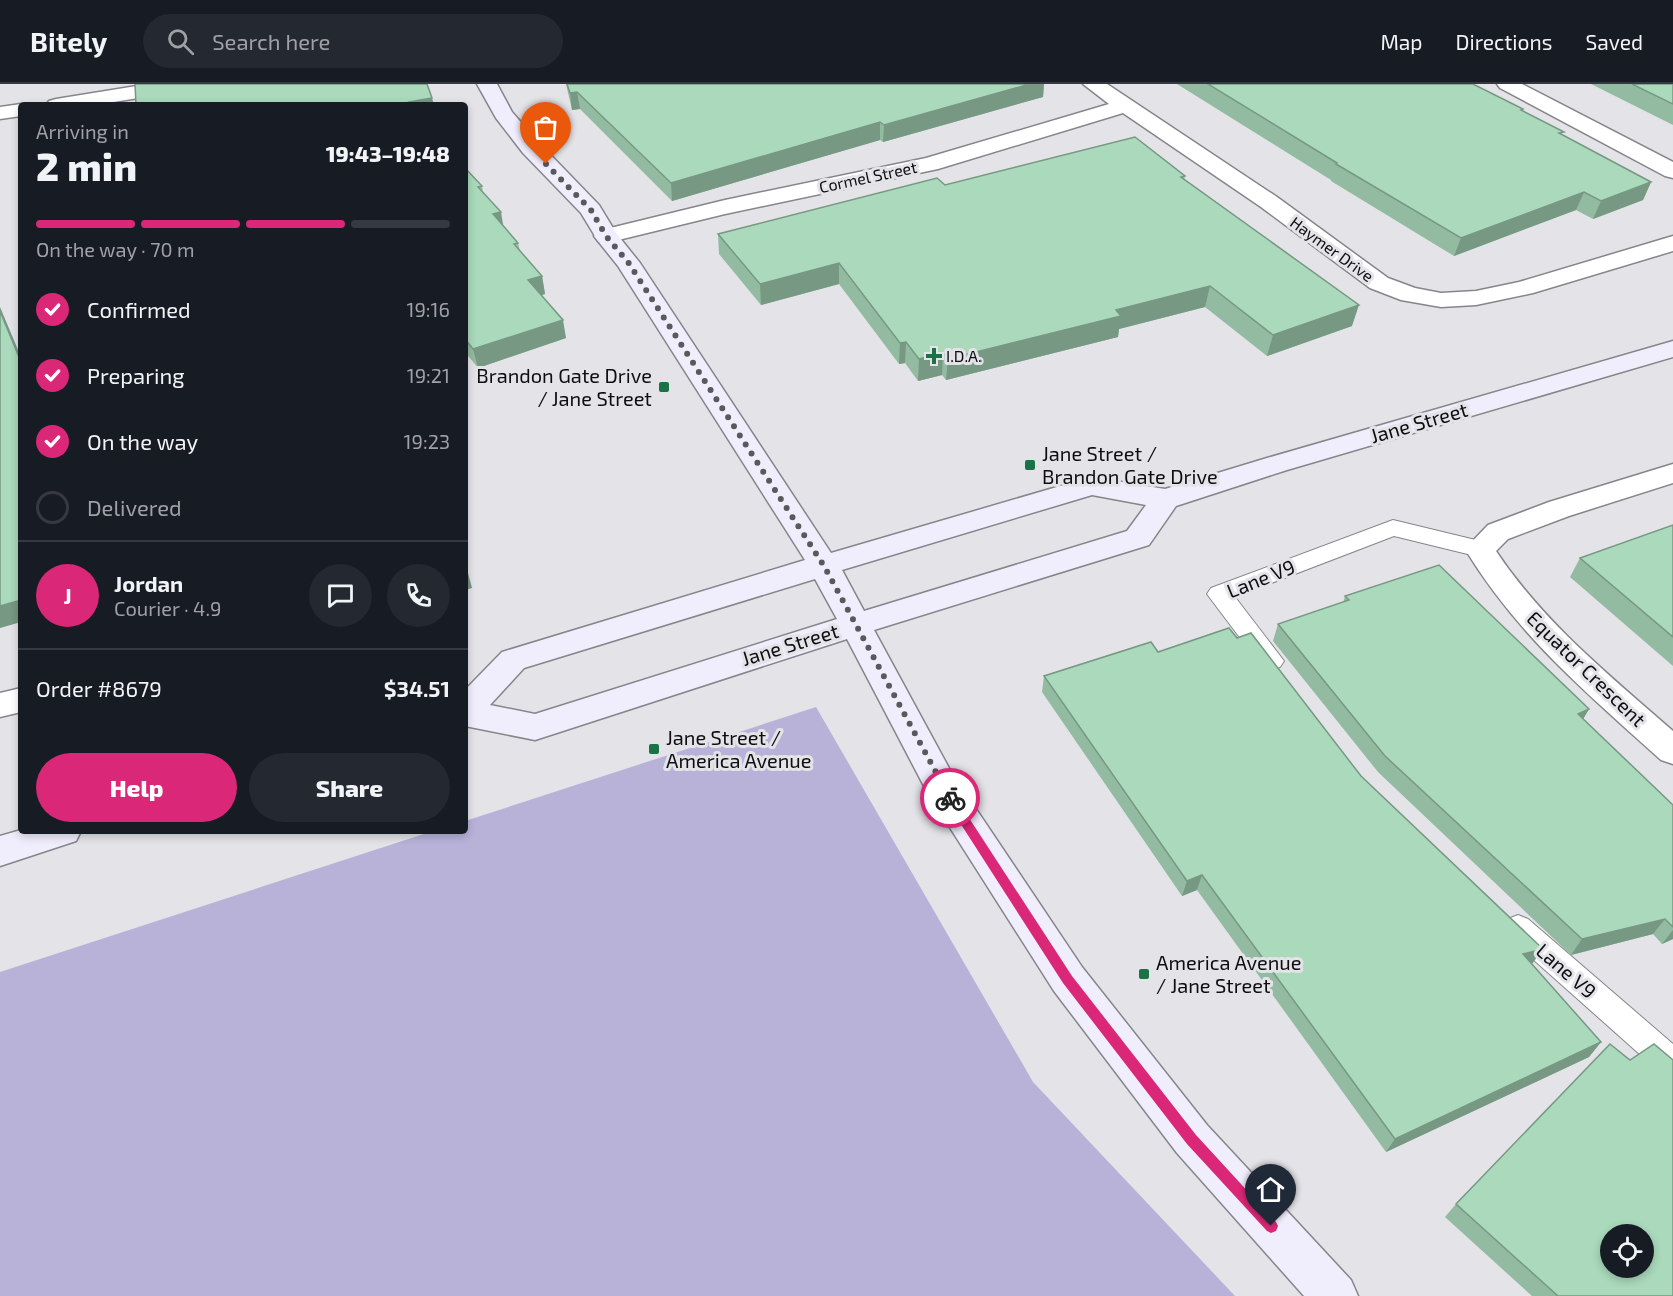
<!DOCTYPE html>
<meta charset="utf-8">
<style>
:root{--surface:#171b24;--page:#242831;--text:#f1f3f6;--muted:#9ea1a6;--line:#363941;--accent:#db2777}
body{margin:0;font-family:"Exo 2",sans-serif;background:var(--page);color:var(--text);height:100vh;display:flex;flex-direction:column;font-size:22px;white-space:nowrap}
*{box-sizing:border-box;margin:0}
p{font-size:20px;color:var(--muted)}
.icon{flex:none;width:33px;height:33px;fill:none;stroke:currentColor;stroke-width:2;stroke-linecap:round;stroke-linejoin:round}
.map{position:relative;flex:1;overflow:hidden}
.side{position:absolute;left:18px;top:18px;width:450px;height:732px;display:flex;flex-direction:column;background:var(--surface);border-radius:6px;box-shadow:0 3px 9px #0003}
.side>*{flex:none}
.controls{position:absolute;left:1600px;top:1140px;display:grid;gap:12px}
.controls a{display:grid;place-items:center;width:54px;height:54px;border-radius:50%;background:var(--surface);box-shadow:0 3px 9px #0003;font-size:30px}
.pin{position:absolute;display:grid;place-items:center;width:51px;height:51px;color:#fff;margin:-62px -26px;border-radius:50% 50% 50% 0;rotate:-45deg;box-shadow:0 0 6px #0007}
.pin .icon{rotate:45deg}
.courier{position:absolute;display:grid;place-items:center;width:60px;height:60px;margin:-30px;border:4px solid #db2777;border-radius:50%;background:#fff;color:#222;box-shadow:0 2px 8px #0007}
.head em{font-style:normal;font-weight:800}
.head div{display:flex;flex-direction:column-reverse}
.head{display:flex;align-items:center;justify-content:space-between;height:102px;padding:0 18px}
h1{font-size:39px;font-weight:800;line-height:45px}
.bar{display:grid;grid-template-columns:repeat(4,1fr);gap:9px 6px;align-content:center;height:72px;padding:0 18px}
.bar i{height:8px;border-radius:4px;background:var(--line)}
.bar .on{background:var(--accent)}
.bar p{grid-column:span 4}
.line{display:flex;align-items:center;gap:15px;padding:0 18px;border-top:2px solid var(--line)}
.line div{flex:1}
.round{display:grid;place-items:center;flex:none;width:63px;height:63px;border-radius:32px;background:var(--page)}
ol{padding:0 18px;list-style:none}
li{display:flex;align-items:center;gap:18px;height:66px}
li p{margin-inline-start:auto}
li .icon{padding:6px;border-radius:50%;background:var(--accent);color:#fff;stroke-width:4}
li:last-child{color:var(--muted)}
li i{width:33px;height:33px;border:3px solid var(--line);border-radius:50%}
.primary-button{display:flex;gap:12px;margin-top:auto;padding:12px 18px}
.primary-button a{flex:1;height:69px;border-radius:36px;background:var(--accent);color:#fff;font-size:24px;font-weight:800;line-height:69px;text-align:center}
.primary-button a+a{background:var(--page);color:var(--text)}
header{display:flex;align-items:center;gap:36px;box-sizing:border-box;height:84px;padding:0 30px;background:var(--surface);border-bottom:2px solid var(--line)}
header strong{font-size:28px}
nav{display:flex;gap:33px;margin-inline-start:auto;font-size:21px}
.search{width:420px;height:54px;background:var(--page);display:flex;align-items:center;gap:15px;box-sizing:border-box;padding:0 21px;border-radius:33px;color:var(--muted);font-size:22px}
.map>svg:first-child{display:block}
.green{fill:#b8b2d9}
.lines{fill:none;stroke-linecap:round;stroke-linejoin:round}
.lane-casing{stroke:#86858a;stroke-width:2}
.street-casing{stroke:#86858a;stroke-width:3}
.secondary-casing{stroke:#86858a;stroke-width:3}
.lane{fill:#fff;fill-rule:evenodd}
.street{fill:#fff;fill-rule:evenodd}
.secondary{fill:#f0eefd;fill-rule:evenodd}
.wall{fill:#92bba1}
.shaded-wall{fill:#779883}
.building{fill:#aad9bb;stroke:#779883;stroke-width:1.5;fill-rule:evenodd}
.route{fill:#db2777}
.done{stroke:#59585b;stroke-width:6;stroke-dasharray:0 10.8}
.poi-dot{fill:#197347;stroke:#e3e3e8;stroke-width:2}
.labels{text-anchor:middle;stroke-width:6;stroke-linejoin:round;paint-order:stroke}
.far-street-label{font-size:16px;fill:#0e0d0f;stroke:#e3e3e8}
.far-poi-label{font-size:16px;fill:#0e0d0f;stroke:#e3e3e8;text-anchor:start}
.poi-label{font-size:20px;fill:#0e0d0f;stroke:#e3e3e8;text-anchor:start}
.street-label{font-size:20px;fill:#0e0d0f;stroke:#e3e3e8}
</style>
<header>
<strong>Bitely</strong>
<div class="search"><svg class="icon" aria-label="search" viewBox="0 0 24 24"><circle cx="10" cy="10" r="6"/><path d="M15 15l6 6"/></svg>Search here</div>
<nav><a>Map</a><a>Directions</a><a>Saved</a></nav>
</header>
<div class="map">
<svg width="1673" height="1212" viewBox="0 0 1673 1212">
<rect width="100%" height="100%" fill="#e3e3e8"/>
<polygon class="green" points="816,623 1033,998 1235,1212 0,1212 0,888 433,747 465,747 465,737"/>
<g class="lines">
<g class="lane-casing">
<g id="lane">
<polygon points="1393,436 1488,459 1492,465 1488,471 1480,473 1394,452 1235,513 1284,577 1280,583 1271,586 1262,583 1207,510 1211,504"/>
<polygon points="1518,831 1528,835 1673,960 1673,995 1662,990 1508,853 1503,844 1508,835"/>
</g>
</g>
<g class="street-casing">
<g id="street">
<polygon points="149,0 198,0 195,4 188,6 95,21 46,21 49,17 56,15"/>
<polygon points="1083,0 1107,0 1277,113 1388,194 1415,204 1441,209 1476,207 1519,198 1673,152 1673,167 1533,209 1476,221 1441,223 1401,216 1370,204 1261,123 1123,29 938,85 725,130 606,159 598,157 594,152 598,147 725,116 926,74 1109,20"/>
<polygon points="1497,0 1522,0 1673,78 1673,94 1665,92 1500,4"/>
<polygon points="21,20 26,21 21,21 21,32 0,35 0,23"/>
<path d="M1673 380V399L1569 432 1508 455 1496 467C1543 538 1609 591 1673 647V680L1661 676C1586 608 1519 553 1465 465L1488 441 1549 418Z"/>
<polygon points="21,604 21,628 0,633 0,609"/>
</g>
</g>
<g class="secondary-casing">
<g id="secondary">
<path d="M477 0H497L512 28 539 59 599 121 616 149 640 179 831 469 1091 393 1165 405 1267 374 1673 257V273L1287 386 1176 422 1149 461 874 546 950 686 1082 883 1207 1041 1351 1196 1358 1212H1304L1177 1069 1054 907 926 706 847 555 535 656 465 642V606L502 568 805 476 618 182 598 157 581 129 523 69 496 34ZM1092 411 1146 421 1127 447 864 527 842 486ZM815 495 837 535 535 630 490 621 524 584Z"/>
<polygon points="21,746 21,747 81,747 76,757 0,782 0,752"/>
</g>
</g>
<use href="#lane" class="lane"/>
<use href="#street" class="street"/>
<use href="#secondary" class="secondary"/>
</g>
<g class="wall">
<polygon points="566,0 1044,0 1043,13 883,58 880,56 672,117 580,25 572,26"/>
<polygon points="1177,0 1473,0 1523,25 1523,27 1562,51 1651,98 1643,116 1593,135 1576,126 1454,172 1331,97 1331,96"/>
<polygon points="1591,0 1673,0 1673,41"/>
<polygon points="465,84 482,102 483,109 503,142 518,159 520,167 542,192 545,210 541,211 566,254 478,284 465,268"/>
<polygon points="1185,92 1184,96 1352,242 1267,272 1205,223 1119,245 1118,253 946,296 942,291 918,297 905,279 899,280 839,200 761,221 719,170 718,150 945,101"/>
<polygon points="1673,441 1673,582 1570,493 1580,474"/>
<polygon points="1345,512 1589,625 1583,635 1673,721 1673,855 1662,860 1653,850 1571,871 1378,688 1273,557 1278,540 1343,519"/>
<polygon points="1158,568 1361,692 1532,880 1601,958 1589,973 1386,1068 1197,806 1182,812 1042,608 1044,592"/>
<polygon points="1630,976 1673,1212 1532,1212 1445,1133 1456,1120"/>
</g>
<g class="shaded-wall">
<polygon points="1030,0 1044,0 1043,13 883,58 884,41"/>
<polygon points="577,8 580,25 572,26 570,9"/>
<polygon points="432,14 434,21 410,21 409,18"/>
<polygon points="880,38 880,56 672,117 671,99"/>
<polygon points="1651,98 1643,116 1593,135 1601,117"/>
<polygon points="1584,108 1576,126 1454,172 1461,154"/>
<polygon points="501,128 504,146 493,130"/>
<polygon points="839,179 839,200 761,221 760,200"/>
<polygon points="542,192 545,210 531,215 528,196"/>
<polygon points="1210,202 1205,223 1119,245 1118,253 946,296 948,275 1116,226"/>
<polygon points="1359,221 1352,242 1267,272 1273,251"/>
<polygon points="0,223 21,273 21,278 0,227"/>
<polygon points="563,236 566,254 478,284 473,265"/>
<polygon points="906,258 905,279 899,280 900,259"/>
<polygon points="943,269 942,291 918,297 919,275"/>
<polygon points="467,485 472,504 465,506 465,486"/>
<polygon points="21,516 21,538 0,544 0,522"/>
<polygon points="1589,625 1579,642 1578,630"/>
<polygon points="1202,791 1197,806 1182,812 1187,797"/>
<polygon points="1665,835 1653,850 1571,871 1582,855"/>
<polygon points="1673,846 1673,855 1662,860"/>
<polygon points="1543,865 1532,880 1513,885 1523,870"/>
<polygon points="1601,958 1589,973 1386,1068 1395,1055"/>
</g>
<g class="building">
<polygon points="135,0 427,0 432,14 409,18 412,21 136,21"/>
<polygon points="567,0 1030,0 884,41 880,38 671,99 577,8 570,9"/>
<polygon points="1208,0 1473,0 1523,25 1521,26 1564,48 1559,49 1651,98 1601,117 1584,108 1461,154 1336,80 1337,79"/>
<polygon points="1632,0 1673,0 1673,20"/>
<polygon points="1135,53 1185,92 1181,93 1359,221 1273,251 1210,202 1116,226 1121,232 948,275 943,269 919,275 906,258 900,259 839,179 760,200 718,150 937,94 945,101"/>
<polygon points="465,84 482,102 478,103 501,128 493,130 518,159 514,160 542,192 528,196 563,236 473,265 465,255"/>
<polygon points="0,227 21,278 21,516 0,522"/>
<polygon points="1673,441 1673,553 1580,474"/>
<polygon points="1439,481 1589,625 1578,630 1673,721 1673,843 1665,835 1582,855 1385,672 1278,540 1349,516 1345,512"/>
<polygon points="1229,544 1237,554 1251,549 1361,692 1543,865 1523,870 1601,958 1395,1055 1202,791 1187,797 1044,592 1151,558 1158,568"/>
<path d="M1610 960 1630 976 1654 960 1673 976V1212H1558L1456 1120ZM1611 1150H1644V1184H1611Z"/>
</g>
<polygon class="route" points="950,709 954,711 1072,892 1196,1051 1276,1138 1278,1142 1276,1147 1271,1149 1267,1147 1187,1060 1063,899 946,717 945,714"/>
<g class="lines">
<polyline class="done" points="546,80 591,126 606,152 628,178 824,482 950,714"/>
</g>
<g class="poi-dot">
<path d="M931 263h6v6h6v6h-6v6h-6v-6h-6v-6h6z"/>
<rect x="658" y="297" width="12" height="12" rx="3"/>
<rect x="1024" y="375" width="12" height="12" rx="3"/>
<rect x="648" y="659" width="12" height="12" rx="3"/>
<rect x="1138" y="884" width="12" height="12" rx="3"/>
</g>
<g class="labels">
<g class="far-street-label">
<text transform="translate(868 93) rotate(-12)" y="6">Cormel Street</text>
<text transform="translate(1332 165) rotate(36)" y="6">Haymer Drive</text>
</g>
<g class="far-poi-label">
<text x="946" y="278">I.D.A.</text>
</g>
<g class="poi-label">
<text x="652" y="299" text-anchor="end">Brandon Gate Drive<tspan x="652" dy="23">/ Jane Street</tspan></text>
<text x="1042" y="377">Jane Street /<tspan x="1042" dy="23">Brandon Gate Drive</tspan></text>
<text x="666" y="661">Jane Street /<tspan x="666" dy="23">America Avenue</tspan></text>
<text x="1156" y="886">America Avenue<tspan x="1156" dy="23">/ Jane Street</tspan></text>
</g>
<g class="street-label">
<text transform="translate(1419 339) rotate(-16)" y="7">Jane Street</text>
<text transform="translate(1261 495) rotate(-22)" y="7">Lane V9</text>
<text transform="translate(790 561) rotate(-17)" y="7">Jane Street</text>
<text transform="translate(1586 585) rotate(44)" y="7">Equator Crescent</text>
<text transform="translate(1566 887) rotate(41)" y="7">Lane V9</text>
</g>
</g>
</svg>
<div class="controls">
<a><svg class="icon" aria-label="locate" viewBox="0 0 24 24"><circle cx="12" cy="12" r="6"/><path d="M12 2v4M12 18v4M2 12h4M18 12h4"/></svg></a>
</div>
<div class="pin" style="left:546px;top:80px;background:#ea580c"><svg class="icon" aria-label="bag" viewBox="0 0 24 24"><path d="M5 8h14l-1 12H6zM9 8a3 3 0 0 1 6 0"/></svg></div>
<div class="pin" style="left:1271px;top:1142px;background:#1f2937"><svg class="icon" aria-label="home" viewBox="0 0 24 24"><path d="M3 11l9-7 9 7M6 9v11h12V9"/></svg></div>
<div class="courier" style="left:950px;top:714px"><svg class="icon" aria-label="bike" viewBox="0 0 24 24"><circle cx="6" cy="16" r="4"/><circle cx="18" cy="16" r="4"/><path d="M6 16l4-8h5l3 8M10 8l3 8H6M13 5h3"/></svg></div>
<section class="side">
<div class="head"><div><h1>2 min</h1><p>Arriving in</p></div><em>19:43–19:48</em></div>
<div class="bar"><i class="on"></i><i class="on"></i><i class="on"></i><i></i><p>On the way · 70 m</p></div>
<ol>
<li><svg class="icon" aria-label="check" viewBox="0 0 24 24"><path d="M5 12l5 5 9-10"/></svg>Confirmed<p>19:16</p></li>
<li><svg class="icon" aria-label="check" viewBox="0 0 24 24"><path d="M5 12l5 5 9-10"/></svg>Preparing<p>19:21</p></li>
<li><svg class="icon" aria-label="check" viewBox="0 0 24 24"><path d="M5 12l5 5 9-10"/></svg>On the way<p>19:23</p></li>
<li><i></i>Delivered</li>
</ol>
<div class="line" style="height:108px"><b class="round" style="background:var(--accent);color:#fff">J</b><div><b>Jordan</b><p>Courier · 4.9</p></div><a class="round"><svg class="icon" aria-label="chat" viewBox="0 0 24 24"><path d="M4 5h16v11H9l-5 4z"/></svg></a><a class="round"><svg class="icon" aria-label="phone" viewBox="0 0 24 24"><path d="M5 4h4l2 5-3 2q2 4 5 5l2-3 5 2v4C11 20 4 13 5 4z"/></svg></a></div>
<div class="line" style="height:78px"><div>Order #8679</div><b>$34.51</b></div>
<div class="primary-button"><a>Help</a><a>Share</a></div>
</section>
</div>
